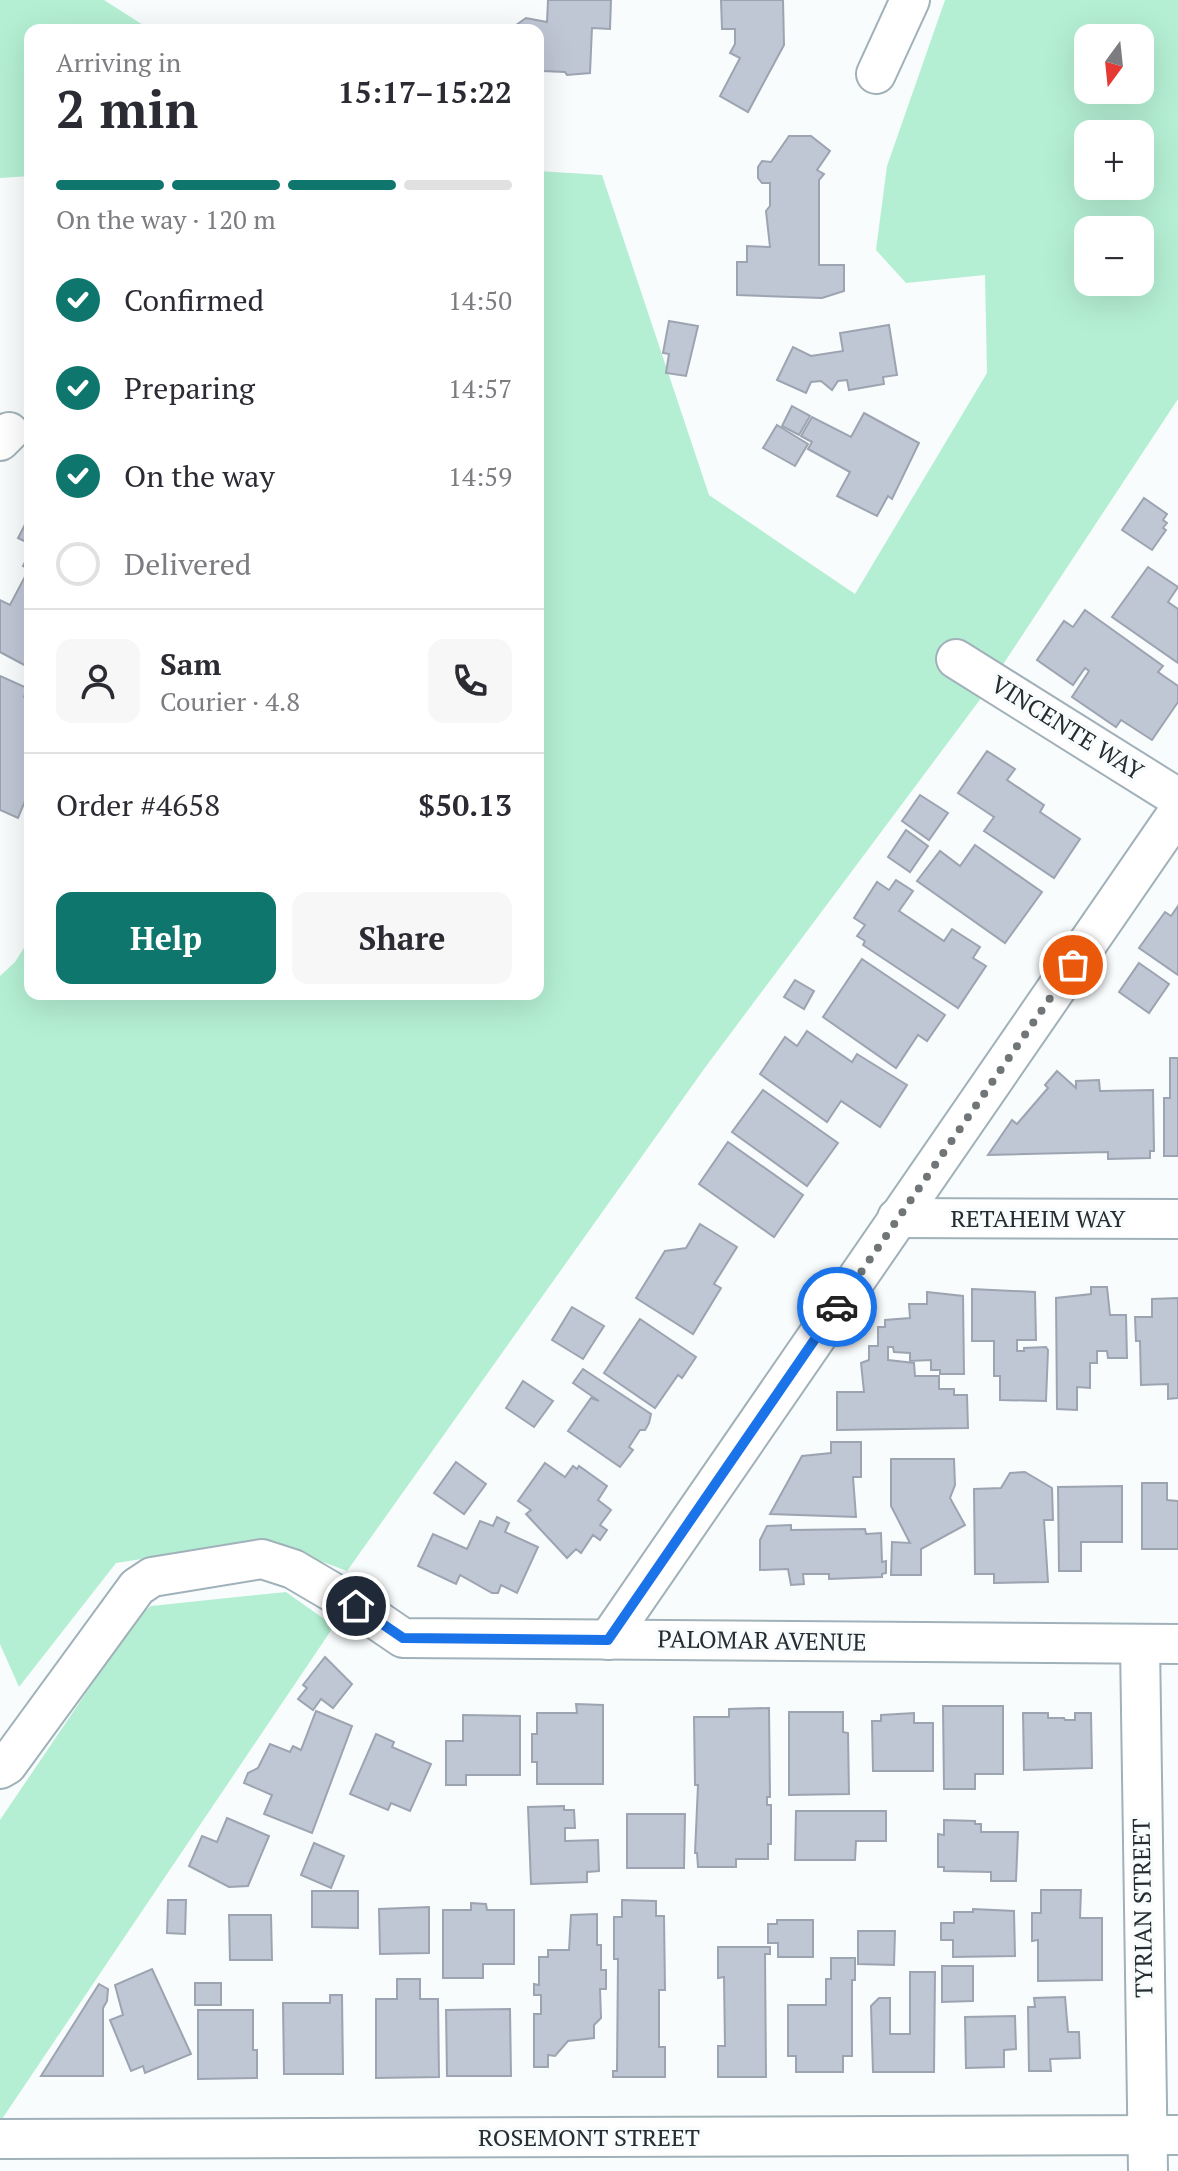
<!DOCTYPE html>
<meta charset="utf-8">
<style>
:root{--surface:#fff;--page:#f7f7f7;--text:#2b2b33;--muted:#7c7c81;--line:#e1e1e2;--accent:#0f766e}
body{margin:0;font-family:"PT Serif",serif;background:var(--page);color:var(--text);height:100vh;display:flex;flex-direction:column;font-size:30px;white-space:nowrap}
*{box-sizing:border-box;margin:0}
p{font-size:26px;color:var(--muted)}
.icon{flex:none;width:44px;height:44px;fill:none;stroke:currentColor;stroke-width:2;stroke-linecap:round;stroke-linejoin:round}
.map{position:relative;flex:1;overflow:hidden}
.panel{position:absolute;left:24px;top:24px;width:520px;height:976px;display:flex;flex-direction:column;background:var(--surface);border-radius:16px;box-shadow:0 8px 32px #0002}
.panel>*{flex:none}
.needle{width:52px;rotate:195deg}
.fabs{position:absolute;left:1074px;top:24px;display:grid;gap:16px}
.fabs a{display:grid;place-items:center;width:80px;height:80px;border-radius:16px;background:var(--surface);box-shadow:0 8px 32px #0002;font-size:40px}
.pin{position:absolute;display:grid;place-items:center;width:68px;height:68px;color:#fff;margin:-34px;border:4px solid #fff;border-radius:50%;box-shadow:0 2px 8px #0007}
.courier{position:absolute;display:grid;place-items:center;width:80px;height:80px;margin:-40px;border:6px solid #1a73e8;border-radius:50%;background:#fff;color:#222;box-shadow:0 2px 10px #0007}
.head em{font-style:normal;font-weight:800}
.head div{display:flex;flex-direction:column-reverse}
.head{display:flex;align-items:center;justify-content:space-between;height:136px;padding:0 32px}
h1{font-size:52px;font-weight:800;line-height:60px}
.bar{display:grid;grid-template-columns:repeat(4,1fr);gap:12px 8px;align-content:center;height:96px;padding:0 32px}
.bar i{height:10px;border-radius:6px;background:var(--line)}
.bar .current{background:var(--accent)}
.bar p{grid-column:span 4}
.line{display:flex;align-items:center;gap:20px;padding:0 32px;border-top:2px solid var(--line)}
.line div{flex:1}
.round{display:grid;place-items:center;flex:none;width:84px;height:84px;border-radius:16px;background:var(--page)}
ol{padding:0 32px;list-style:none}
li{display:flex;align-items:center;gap:24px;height:88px}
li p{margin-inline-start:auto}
li .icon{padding:8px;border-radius:50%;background:var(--accent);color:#fff;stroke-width:4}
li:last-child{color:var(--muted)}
li i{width:44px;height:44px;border:4px solid var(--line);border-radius:50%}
.action{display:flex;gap:16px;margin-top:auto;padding:16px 32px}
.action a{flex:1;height:92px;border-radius:16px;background:var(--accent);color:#fff;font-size:32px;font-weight:800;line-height:92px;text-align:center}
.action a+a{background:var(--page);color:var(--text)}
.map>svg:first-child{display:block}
.green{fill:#b4efd3;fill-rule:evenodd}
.building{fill:#bfc6d4;stroke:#9da4b1;stroke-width:2}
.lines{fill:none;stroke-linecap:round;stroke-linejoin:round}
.minor-casing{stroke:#a1b1b9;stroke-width:42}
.minor{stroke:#fff;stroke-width:38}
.done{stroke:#707577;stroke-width:8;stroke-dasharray:0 14.4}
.route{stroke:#1a73e8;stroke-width:10}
.labels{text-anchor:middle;stroke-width:7;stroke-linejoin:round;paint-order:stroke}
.street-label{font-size:24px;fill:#262c2f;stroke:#f9fcfd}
</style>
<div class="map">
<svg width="1178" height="2171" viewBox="0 0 1178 2171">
<rect width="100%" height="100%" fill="#f9fcfd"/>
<g class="green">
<polygon points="0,0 104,0 151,30 30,30 30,176 0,178"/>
<path d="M945 0H1178V399L979 701 704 1069 347 1571 264 1540 116 1563 19 1687 0 1644V976L15 962 30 938V994H538V171L602 175 709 495 855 594 987 373 985 275 906 283 876 250 887 166ZM1088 38H1140V90H1088ZM1088 134H1140V186H1088ZM1088 230H1140V282H1088Z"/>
<polygon points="286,1592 334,1626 0,2122 0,1820 138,1616 151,1606"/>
</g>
<g class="building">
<polygon points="548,0 611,0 610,29 592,28 590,73 567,75 565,72 543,71 543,55 538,54 538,30 509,30 526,18 547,22"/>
<polygon points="721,0 783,0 784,45 748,112 720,96 740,58 730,53 735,44 735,29 722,29"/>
<polygon points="789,136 811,136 830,151 817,170 824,174 819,180 819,265 844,265 844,291 822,298 737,295 737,262 747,262 747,246 770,247 766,211 770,206 770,183 762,183 758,178 758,167 762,161 771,162"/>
<polygon points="669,321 698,326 686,376 666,373 669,354 663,353"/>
<polygon points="889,325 897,375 883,377 884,384 849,390 847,380 838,381 832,390 821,381 811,382 806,393 777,380 793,347 811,356 843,351 840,333"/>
<polygon points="792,406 810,416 799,435 782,426"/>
<polygon points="864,413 919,443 892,499 888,496 877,516 837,496 850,472 808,449 812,442 801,436 812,417 851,437"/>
<polygon points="777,425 808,444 795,466 763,448"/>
<polygon points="1144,498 1167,514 1163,520 1167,523 1163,528 1166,530 1152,550 1122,530"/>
<polygon points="30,515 30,544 18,538"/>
<polygon points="30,552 30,668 0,652 0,600 10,605 29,569 23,566"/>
<polygon points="1148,567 1178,587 1168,602 1178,609 1178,663 1112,617"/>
<polygon points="1085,610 1163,666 1158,672 1178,686 1178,702 1152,740 1121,720 1116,727 1072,697 1089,671 1085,668 1073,685 1037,660 1064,621 1073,627"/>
<polygon points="0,676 27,688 24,697 30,700 30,789 18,818 0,810"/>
<polygon points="987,751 1015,769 1007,780 1044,805 1040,812 1080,839 1054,878 984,831 994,817 958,793"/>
<polygon points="920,795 948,813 929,840 902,821"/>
<polygon points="906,830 928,846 910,872 888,857"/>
<polygon points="975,845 1042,892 1005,943 917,881 940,851 960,866"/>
<polygon points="896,880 913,891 899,911 944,941 952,929 980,947 973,958 986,966 958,1008 863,945 865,941 857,936 865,925 854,918 877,882 889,890"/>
<polygon points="1178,906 1178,975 1139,948 1165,912 1171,916"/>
<polygon points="862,959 945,1015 927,1041 918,1035 896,1068 823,1017"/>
<polygon points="1139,963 1169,984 1149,1013 1119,992"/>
<polygon points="795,980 814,991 804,1009 784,997"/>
<polygon points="807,1031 852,1062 857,1054 907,1085 880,1127 841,1101 827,1122 760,1074 785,1037 797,1046"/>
<polygon points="1170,1058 1178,1058 1178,1156 1164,1156 1164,1098 1170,1098"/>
<polygon points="1057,1071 1076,1088 1076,1081 1099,1080 1100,1091 1153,1090 1154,1151 1150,1151 1150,1158 1108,1159 1108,1152 988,1155 1012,1120 1017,1124 1048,1088 1045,1085"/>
<polygon points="763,1090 838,1143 807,1186 732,1132"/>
<polygon points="728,1142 803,1195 774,1237 699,1184"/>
<polygon points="700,1224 737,1247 714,1284 721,1288 693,1334 636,1298 665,1251 686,1248"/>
<polygon points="1091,1287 1107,1287 1110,1315 1126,1315 1127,1358 1108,1358 1107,1351 1097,1351 1097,1363 1090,1363 1090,1388 1077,1387 1077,1410 1057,1409 1056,1298 1091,1294"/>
<polygon points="972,1289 1035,1292 1036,1340 1017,1340 1017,1351 1024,1351 1024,1348 1046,1347 1048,1350 1046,1401 1000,1400 1000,1376 994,1376 994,1341 972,1341"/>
<polygon points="927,1292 963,1296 964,1374 940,1374 940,1370 931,1370 931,1360 910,1361 910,1353 894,1352 893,1347 888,1347 888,1360 914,1363 915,1376 939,1376 939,1389 954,1389 954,1395 967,1395 968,1428 837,1430 837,1392 864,1392 861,1363 869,1360 869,1346 878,1346 878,1327 885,1327 885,1320 910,1318 909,1304 927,1304"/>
<polygon points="1178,1298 1178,1398 1168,1399 1168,1384 1141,1385 1140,1341 1136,1341 1135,1317 1152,1317 1152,1299"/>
<polygon points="572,1307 604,1326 583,1359 552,1340"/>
<polygon points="640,1319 696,1357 682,1378 678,1375 655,1408 604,1373"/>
<polygon points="583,1369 651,1414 649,1423 645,1430 640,1430 629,1447 633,1450 620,1467 568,1431 591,1398 599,1401 573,1383"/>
<polygon points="523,1381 553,1401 534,1427 506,1408"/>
<polygon points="831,1442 861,1442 861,1477 853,1477 856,1517 770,1514 802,1456 831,1453"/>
<polygon points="891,1459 954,1459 955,1485 950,1498 965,1525 921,1549 921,1575 891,1575 892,1542 910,1543 891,1506"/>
<polygon points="456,1462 486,1484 464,1514 434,1493"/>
<polygon points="545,1463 565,1477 573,1466 577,1469 579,1466 607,1486 598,1500 611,1510 600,1525 607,1530 600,1540 593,1535 581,1553 576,1549 567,1558 526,1514 531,1510 518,1501"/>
<polygon points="1025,1472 1052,1488 1053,1520 1044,1520 1048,1582 994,1583 994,1574 975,1574 974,1489 1001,1488 1010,1473"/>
<polygon points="1142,1483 1167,1483 1167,1500 1178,1501 1178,1549 1142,1549"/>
<polygon points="1122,1486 1122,1542 1081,1542 1081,1571 1059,1571 1058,1487"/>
<polygon points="497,1517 509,1523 505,1532 538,1547 517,1593 501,1585 498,1593 492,1593 460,1575 456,1584 418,1566 433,1534 467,1549 480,1521 493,1526"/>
<polygon points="791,1525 791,1530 865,1529 866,1534 881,1533 882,1562 886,1561 886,1573 882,1574 882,1577 829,1579 829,1574 803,1574 804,1584 791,1585 788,1569 760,1570 760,1540 767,1526"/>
<polygon points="325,1657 352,1684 333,1708 321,1699 313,1710 298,1699 307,1688 303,1685"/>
<polygon points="576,1704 603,1705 603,1784 537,1784 537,1762 532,1762 532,1734 537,1734 537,1713 577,1713"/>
<polygon points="943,1706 1003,1706 1003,1774 975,1774 975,1789 944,1789"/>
<polygon points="769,1708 770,1797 767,1797 767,1805 771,1805 771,1844 768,1844 768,1859 736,1859 736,1867 698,1867 697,1853 695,1853 698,1785 695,1785 694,1717 729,1717 729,1709"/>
<polygon points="316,1711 352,1726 312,1833 264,1814 272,1795 244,1783 248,1773 258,1768 270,1744 290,1752 293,1746 301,1750"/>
<polygon points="789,1712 843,1712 843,1732 848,1733 849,1794 789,1795"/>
<polygon points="914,1713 914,1723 933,1723 933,1771 873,1771 872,1721 881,1721 881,1715"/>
<polygon points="1023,1713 1048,1713 1048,1718 1064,1718 1065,1720 1075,1720 1075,1713 1091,1713 1092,1768 1024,1770"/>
<polygon points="463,1715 520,1716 520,1775 466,1775 466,1785 446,1785 446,1741 463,1741"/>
<polygon points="376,1734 394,1742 392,1747 431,1764 410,1811 391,1803 388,1810 350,1794"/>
<polygon points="564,1806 564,1810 574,1810 575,1828 565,1828 565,1841 598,1840 599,1871 587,1872 587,1882 531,1884 528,1807"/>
<polygon points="796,1811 886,1811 886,1841 856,1841 855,1860 795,1860"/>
<polygon points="627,1814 685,1814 684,1868 627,1868"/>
<polygon points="227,1818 269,1836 248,1886 229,1887 189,1866 202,1836 217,1842"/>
<polygon points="944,1820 975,1821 975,1824 981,1824 981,1832 1018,1832 1016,1881 991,1881 991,1872 944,1871 944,1867 938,1867 938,1834 944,1835"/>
<polygon points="314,1843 344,1856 331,1888 301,1875"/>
<polygon points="1041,1890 1081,1890 1080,1918 1102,1918 1102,1980 1038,1981 1038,1940 1032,1941 1032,1913 1041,1913"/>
<polygon points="312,1891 358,1891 358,1928 312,1927"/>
<polygon points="168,1900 186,1900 185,1934 167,1933"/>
<polygon points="622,1900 656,1901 656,1916 664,1916 665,1990 659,1990 659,2047 665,2047 665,2077 613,2077 613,2071 617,2071 618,1959 614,1959 614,1917 622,1917"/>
<polygon points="471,1903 486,1904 487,1910 514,1910 514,1964 483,1964 483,1978 443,1978 443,1910 471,1910"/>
<polygon points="429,1907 429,1953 380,1954 379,1909"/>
<polygon points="973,1909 1014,1911 1015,1956 953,1957 953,1940 941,1940 941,1923 954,1923 954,1912 973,1912"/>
<polygon points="597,1914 597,1945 601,1945 601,1970 606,1970 606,1989 600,1989 601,2018 594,2025 594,2038 568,2041 555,2056 548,2055 548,2067 534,2067 534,2014 541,2014 541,1995 534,1995 534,1984 539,1985 539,1957 548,1957 548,1950 569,1950 571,1915"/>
<polygon points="229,1915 271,1915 272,1960 230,1960"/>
<polygon points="777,1920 813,1920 813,1957 778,1957 778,1943 768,1943 768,1924 777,1924"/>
<polygon points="858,1931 895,1931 894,1965 858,1964"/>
<polygon points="718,1947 770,1947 770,1954 765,1954 766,2077 718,2077 718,2046 725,2046 724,1977 718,1978"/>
<polygon points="831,1958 855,1958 855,1980 852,1980 852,2056 843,2056 843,2072 796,2072 796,2056 788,2056 788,2005 826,2005 826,1979 831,1979"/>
<polygon points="942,1966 973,1966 973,2001 942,2002"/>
<polygon points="152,1969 191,2054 145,2073 143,2066 131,2071 110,2020 123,2015 115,1985"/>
<polygon points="910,1972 935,1972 934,2072 873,2072 871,2006 879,1998 890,1998 890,2034 910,2034"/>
<polygon points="397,1979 420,1979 420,1999 438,1999 439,2077 376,2078 376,1999 397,1999"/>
<rect x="195" y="1983" width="26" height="22"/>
<polygon points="99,1984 108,1989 107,2001 103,2008 103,2076 41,2076"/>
<polygon points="330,1995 342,1995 343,2074 284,2074 283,2003 330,2003"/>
<polygon points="1065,1997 1068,2032 1079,2032 1080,2058 1050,2059 1051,2071 1029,2071 1028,2007 1035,2007 1034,1998"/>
<polygon points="510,2009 511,2076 447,2076 446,2010"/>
<polygon points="198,2010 253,2010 253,2050 257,2050 257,2078 198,2079"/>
<polygon points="1015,2016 1016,2049 1004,2050 1004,2067 966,2068 965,2017"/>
</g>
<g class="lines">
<g class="minor-casing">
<g id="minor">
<polyline points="876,74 910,0"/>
<polyline points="0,441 9,432"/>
<polyline points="956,659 1178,798"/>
<polyline points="897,1218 1178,1219"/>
<polyline points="608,1640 1178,812"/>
<polyline points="1140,1645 1148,2171"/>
<polyline points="0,1769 7,1765 137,1587 152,1577 262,1559 293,1569 356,1606 403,1638 1178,1644"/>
<polyline points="0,2139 1178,2135"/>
</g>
</g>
<use href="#minor" class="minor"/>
</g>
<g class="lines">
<polyline class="done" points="837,1307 1073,965"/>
<polyline class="route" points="356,1606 403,1638 608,1640 837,1307"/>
</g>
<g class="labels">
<g class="street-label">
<text transform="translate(1067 728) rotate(32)" y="8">VINCENTE WAY</text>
<text x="1038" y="1227">RETAHEIM WAY</text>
<text transform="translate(762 1641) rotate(1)" y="8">PALOMAR AVENUE</text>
<text transform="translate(1143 1908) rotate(-91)" y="8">TYRIAN STREET</text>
<text x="589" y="2146">ROSEMONT STREET</text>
</g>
</g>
</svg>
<div class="fabs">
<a><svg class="needle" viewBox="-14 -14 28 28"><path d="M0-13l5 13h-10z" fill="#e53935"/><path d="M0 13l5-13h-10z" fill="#7c7c81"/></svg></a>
<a>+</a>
<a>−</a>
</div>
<div class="pin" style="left:1073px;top:965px;background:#ea580c"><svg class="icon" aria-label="bag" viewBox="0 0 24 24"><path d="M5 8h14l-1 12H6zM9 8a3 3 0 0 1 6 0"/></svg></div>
<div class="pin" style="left:356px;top:1606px;background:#1f2937"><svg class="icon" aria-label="home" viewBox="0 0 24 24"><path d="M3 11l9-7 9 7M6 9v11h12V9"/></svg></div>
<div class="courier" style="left:837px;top:1307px"><svg class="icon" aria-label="car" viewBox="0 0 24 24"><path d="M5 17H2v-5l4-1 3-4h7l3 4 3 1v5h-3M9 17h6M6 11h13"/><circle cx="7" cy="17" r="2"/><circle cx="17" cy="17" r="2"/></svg></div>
<section class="panel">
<div class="head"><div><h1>2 min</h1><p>Arriving in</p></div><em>15:17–15:22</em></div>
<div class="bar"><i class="current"></i><i class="current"></i><i class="current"></i><i></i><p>On the way · 120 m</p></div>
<ol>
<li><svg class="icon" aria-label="check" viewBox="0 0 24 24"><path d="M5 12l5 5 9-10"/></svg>Confirmed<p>14:50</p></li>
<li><svg class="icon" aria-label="check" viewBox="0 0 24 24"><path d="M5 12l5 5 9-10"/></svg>Preparing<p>14:57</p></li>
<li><svg class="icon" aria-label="check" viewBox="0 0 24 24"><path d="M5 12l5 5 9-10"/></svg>On the way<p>14:59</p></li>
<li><i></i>Delivered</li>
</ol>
<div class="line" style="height:144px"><a class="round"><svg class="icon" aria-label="person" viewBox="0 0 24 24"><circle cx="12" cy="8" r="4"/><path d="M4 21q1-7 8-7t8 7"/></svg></a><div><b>Sam</b><p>Courier · 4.8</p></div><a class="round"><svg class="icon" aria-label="phone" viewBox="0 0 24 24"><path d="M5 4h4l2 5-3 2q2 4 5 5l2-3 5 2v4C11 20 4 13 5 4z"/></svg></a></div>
<div class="line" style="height:104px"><div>Order #4658</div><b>$50.13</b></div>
<div class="action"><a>Help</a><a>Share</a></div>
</section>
</div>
